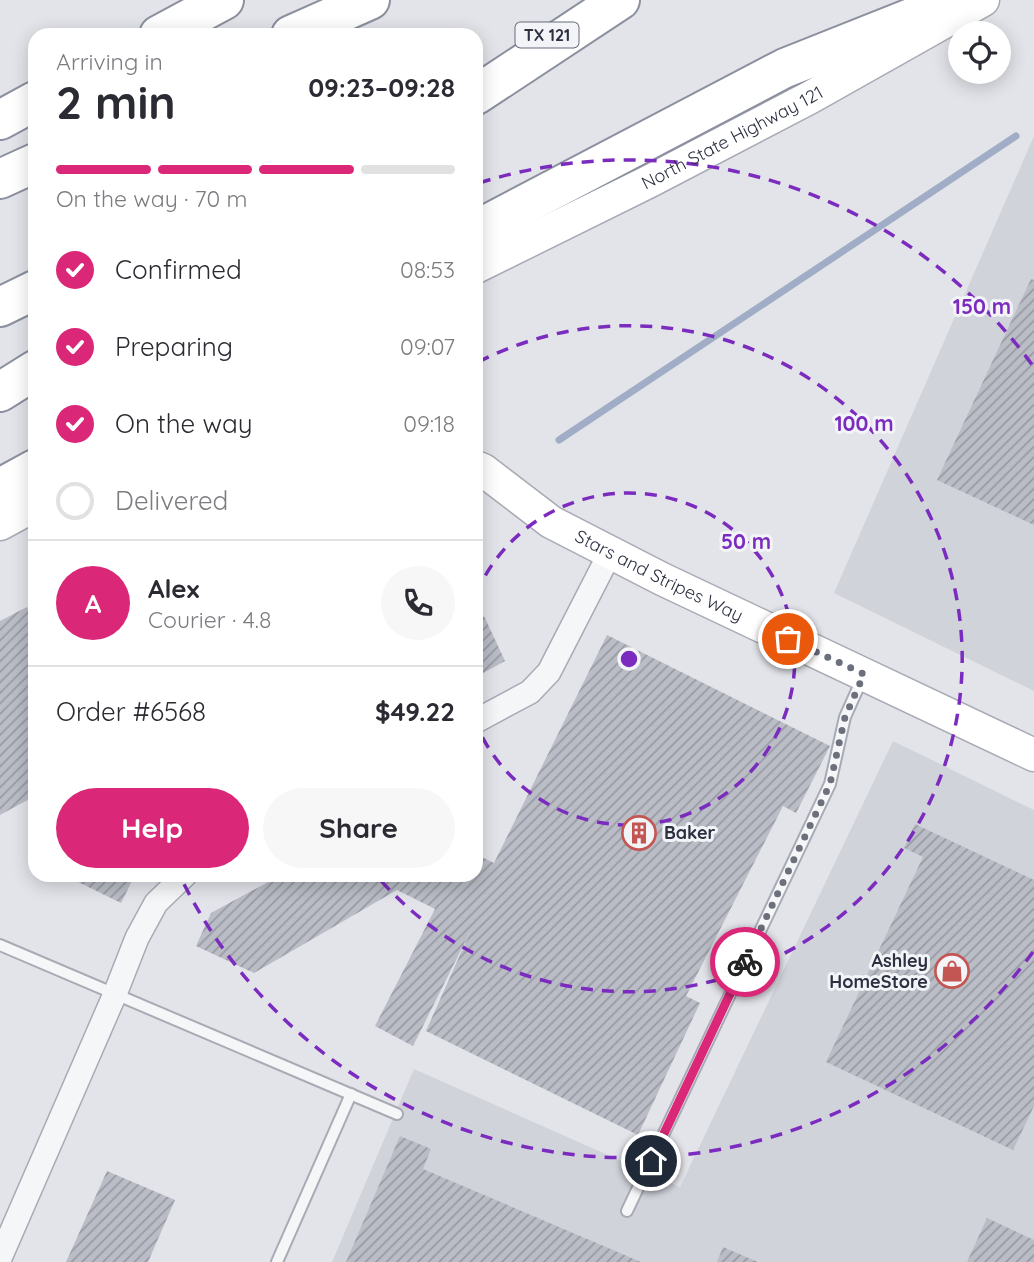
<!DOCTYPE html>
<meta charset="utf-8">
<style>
:root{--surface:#fff;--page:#f7f7f7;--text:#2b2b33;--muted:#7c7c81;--line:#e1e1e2;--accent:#db2777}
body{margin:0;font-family:Quicksand,sans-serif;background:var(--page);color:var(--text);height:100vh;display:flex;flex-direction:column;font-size:26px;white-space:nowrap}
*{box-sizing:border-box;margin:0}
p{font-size:23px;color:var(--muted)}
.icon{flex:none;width:38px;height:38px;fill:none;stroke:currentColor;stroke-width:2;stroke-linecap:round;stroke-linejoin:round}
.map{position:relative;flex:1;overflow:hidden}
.side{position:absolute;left:28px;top:28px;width:455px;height:854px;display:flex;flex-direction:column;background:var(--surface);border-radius:21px;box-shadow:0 4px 18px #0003}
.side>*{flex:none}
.buttons{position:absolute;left:948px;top:21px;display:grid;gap:14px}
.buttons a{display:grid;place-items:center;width:63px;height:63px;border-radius:50%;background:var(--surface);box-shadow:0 4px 18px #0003;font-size:35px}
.pin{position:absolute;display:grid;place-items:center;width:60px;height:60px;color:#fff;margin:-30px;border:4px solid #fff;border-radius:50%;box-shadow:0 2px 7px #0007}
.courier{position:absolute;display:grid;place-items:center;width:70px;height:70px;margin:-35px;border:5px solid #db2777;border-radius:50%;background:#fff;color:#222;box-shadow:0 2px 9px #0007}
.summary em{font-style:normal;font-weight:800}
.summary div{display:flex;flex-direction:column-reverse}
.summary{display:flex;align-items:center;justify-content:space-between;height:119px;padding:0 28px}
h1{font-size:46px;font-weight:800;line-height:52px}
.bar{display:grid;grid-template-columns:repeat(4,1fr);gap:10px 7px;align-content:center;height:84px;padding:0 28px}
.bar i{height:9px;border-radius:5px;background:var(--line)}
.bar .active{background:var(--accent)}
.bar p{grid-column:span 4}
.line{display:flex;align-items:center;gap:18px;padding:0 28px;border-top:2px solid var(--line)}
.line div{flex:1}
.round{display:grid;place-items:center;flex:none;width:74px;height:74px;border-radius:37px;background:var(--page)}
ol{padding:0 28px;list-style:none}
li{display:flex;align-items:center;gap:21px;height:77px}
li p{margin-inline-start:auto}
li .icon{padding:7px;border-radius:50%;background:var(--accent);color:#fff;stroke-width:4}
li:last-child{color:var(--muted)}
li i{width:38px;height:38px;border:4px solid var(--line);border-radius:50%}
.cta{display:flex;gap:14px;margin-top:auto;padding:14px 28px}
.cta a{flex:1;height:80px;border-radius:42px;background:var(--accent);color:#fff;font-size:28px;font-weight:800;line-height:80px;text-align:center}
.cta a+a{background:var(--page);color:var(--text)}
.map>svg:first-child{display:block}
.built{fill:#d1d3db}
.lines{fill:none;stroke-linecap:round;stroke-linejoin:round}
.stream{stroke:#a1adc6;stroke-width:7}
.building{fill:url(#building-hatch)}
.lane-casing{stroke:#a8aab4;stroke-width:14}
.street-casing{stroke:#a8aab4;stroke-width:26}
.secondary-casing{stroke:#a8aab4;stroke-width:35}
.highway-casing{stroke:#8b909f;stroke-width:42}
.lane{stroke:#f5f6f8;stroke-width:10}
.street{stroke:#f5f6f8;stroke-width:23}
.secondary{stroke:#fff;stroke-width:32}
.highway{stroke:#fff;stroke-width:38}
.done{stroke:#6c6f7c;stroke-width:7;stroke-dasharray:0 12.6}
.route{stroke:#db2777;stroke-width:9}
.ring{fill:none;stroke:#7b2cbf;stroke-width:3.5;stroke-dasharray:12 9}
.labels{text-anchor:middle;stroke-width:6;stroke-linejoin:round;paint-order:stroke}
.shield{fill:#f2f4f7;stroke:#676b78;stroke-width:2}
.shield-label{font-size:16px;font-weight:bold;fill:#2c3041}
.street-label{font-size:18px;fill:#2c3041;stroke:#f2f4f7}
.poi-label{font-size:18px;font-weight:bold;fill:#2c3041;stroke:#f2f4f7;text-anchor:start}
.centre{fill:#7b2cbf;stroke:#f2f4f7;stroke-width:3.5}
.ring-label{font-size:21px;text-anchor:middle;font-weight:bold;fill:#7b2cbf;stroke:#f2f4f7;stroke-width:6;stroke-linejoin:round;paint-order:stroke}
</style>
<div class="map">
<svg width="1034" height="1262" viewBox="0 0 1034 1262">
<defs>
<pattern id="building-hatch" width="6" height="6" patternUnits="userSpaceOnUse" patternTransform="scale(1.75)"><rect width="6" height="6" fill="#babdc6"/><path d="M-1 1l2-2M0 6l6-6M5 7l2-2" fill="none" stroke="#979aa2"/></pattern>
</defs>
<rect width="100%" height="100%" fill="#e3e4ea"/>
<g class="built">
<polygon points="1034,136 1034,691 834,593"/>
<polygon points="893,741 1034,810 1034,1262 332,1262 414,1069 680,1187"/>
</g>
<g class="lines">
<polyline class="stream" points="559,440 1016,136"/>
</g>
<g class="building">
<polygon points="1031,279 1034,280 1034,525 937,480"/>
<polygon points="27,607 35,622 35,796 0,815 0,621"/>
<polygon points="484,616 505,661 476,677 476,620"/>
<polygon points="607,635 830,746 796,813 783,806 686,996 700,1003 638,1135 426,1031 471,930 413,1046 375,1026 435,909 397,890 254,973 196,946 211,913 281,875 476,875 476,854 494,863"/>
<polygon points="915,824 1034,880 1034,1106 1013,1150 826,1062 923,857 904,848"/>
<polygon points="64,875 135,875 121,903"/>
<polygon points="400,1136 431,1149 423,1169 641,1262 346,1262"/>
<polygon points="107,1171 175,1200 148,1262 66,1262"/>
<polygon points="987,1218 1034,1240 1034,1262 967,1262"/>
<polygon points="723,1247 758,1262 717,1262"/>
</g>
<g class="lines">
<g class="lane-casing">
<g id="lane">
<polyline points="0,945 397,1114"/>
<polyline points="627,1211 830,784 845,717 863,677"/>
<polyline points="277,1262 351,1094"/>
</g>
</g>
<g class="street-casing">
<g id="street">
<polyline points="476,721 530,692 549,672 610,553"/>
<polyline points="0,1258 115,994 137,938 156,903 185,875"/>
</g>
</g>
<g class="secondary-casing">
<g id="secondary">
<path id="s1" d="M476 267 650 181 809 98 983 0"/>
<path id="s2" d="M476 467 483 470 551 522 662 579 1034 755"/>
<polyline points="0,524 35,505"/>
</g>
</g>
<g class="highway-casing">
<g id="highway">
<polyline points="159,35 224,0"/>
<polyline points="291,35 370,0"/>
<polyline points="476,95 620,0"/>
<polyline points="0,120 35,101"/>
<polyline points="0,179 35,163"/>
<polyline points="476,230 785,68 956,0"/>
<polyline points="0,307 35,290"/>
<polyline points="0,392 35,370"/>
<polyline points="0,488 35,469"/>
</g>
</g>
<use href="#lane" class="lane"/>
<use href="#street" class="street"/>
<use href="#secondary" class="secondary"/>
<use href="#highway" class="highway"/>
</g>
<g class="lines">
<polyline class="done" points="745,962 830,784 845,717 864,674 788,639"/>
<polyline class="route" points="651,1161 745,962"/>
</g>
<g class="ring">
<path d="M476 594A166 166 0 1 1 476 724"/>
<path d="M478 362A333 333 0 1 1 376 875"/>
<path d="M1033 952A499 499 0 0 1 181 878M479 183A499 499 0 0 1 1033 366"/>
</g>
<defs>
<g id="building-ring" transform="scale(1.75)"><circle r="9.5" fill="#f2f4f7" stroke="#c35653" stroke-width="1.5"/><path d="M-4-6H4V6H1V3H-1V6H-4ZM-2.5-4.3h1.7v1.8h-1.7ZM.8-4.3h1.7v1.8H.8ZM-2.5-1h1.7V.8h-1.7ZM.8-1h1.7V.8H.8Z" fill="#c35653"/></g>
<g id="shop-ring" transform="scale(1.75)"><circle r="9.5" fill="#f2f4f7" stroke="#c35653" stroke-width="1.5"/><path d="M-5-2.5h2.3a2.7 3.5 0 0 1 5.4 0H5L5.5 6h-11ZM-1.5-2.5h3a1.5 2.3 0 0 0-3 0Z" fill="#c35653"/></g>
</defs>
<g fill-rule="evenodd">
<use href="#building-ring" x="639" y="833"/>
<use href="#shop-ring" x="952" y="971"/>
</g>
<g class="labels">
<rect class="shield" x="515.5" y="22.5" width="63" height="25" rx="5"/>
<g class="shield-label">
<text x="547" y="41">TX 121</text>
</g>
<g class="street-label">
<text dy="6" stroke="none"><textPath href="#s1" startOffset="287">North State Highway 121</textPath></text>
<text dy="6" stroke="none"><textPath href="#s2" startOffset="214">Stars and Stripes Way</textPath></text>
</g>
<g class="poi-label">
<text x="664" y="839">Baker</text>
<text x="928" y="967" text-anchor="end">Ashley<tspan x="928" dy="21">HomeStore</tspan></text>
</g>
</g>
<circle cx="629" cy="659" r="10" class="centre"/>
<g class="ring-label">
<text x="982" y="314">150 m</text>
<text x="864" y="431">100 m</text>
<text x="746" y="549">50 m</text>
</g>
</svg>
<div class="buttons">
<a><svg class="icon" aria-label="locate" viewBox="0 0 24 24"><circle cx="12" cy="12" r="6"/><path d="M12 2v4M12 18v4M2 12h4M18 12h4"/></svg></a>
</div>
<div class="pin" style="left:788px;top:639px;background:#ea580c"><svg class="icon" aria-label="bag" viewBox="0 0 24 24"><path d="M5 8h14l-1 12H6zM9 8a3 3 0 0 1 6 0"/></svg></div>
<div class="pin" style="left:651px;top:1161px;background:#1f2937"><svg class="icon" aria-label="home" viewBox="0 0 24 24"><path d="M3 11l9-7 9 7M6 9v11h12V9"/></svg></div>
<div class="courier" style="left:745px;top:962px"><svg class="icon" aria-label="bike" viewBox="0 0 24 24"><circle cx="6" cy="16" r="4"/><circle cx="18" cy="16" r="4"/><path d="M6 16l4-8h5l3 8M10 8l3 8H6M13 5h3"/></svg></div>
<section class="side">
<div class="summary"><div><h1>2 min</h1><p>Arriving in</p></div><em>09:23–09:28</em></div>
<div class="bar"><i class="active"></i><i class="active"></i><i class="active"></i><i></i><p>On the way · 70 m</p></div>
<ol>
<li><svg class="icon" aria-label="check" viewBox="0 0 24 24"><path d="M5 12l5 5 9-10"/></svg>Confirmed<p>08:53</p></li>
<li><svg class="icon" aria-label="check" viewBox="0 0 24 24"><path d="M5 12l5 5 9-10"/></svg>Preparing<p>09:07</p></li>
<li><svg class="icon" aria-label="check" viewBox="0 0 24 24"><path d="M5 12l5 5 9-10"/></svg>On the way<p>09:18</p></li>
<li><i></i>Delivered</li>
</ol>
<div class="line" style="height:126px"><b class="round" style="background:var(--accent);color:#fff">A</b><div><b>Alex</b><p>Courier · 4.8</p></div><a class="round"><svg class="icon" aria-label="phone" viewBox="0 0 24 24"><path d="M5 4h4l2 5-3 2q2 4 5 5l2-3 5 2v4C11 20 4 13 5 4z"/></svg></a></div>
<div class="line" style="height:91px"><div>Order #6568</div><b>$49.22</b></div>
<div class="cta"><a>Help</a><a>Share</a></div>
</section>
</div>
